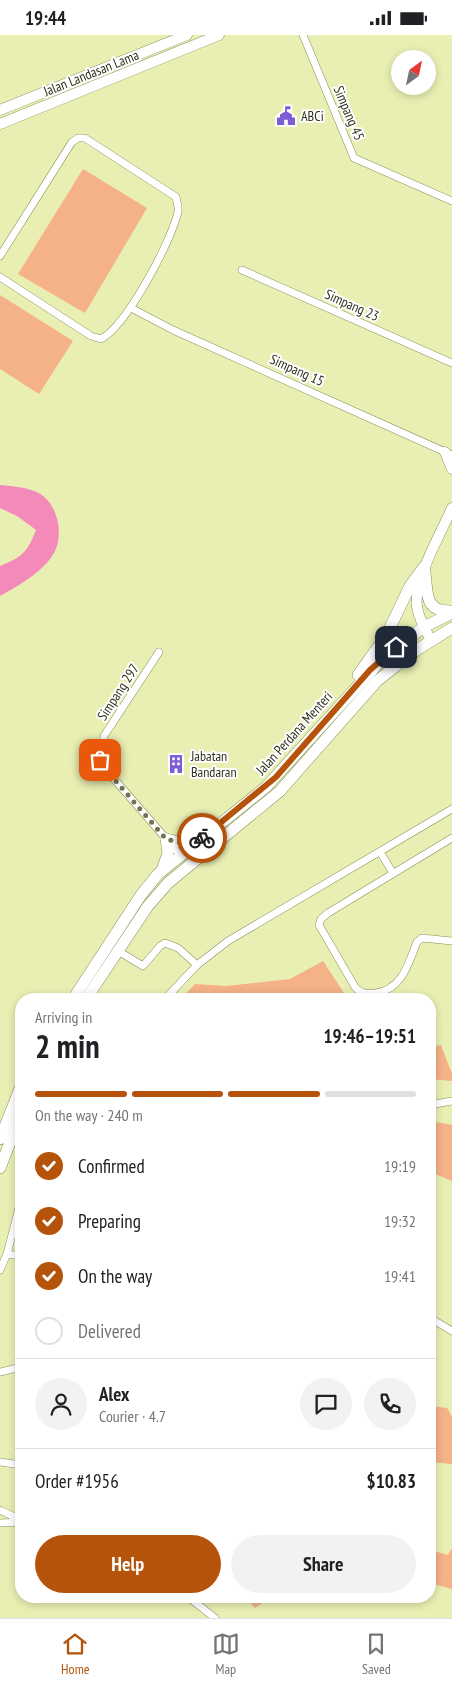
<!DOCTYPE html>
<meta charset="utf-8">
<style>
:root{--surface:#fff;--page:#f2f2f2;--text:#202124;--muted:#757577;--line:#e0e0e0;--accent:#b45309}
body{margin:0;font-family:"PT Sans Narrow",sans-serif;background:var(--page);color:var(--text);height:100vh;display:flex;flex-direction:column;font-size:19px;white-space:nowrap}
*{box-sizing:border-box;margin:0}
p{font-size:16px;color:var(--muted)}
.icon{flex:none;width:28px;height:28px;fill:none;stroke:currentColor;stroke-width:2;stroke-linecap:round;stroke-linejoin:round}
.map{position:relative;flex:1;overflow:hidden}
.sheet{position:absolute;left:15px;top:958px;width:421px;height:610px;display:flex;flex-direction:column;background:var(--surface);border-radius:20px;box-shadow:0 2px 8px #0003}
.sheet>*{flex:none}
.needle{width:32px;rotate:33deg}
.fabs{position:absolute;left:391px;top:15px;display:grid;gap:10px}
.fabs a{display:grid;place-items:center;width:45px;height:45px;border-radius:50%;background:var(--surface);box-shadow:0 2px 8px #0003;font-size:25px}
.pin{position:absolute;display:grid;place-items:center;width:42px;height:42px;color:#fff;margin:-21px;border-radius:10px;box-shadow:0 2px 8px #0006}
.courier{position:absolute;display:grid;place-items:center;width:50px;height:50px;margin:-25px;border:4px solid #b45309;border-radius:50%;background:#fff;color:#222;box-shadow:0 1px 6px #0007}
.overview em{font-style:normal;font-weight:800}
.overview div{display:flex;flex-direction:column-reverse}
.overview{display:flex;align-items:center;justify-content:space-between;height:85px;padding:0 20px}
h1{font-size:32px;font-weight:800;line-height:38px}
.bar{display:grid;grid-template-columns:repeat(4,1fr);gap:8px 5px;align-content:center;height:60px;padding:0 20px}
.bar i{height:6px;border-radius:4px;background:var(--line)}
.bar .selected{background:var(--accent)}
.bar p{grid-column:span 4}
.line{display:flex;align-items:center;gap:12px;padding:0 20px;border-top:1px solid var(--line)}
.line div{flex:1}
.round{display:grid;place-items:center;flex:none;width:52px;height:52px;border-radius:26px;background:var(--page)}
ol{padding:0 20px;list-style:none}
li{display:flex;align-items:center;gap:15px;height:55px}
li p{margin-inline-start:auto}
li .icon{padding:5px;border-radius:50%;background:var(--accent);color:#fff;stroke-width:4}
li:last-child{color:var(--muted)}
li i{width:28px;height:28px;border:2px solid var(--line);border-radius:50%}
.primary-button{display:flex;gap:10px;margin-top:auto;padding:10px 20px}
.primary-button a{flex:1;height:58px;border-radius:30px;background:var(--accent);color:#fff;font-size:20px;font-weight:800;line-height:58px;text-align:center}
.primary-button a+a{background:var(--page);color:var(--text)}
.status{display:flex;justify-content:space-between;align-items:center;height:35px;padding:0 25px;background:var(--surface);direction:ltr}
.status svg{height:14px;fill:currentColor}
.menu{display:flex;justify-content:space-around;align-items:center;height:70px;border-top:1px solid var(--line);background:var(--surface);font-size:14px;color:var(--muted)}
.menu a{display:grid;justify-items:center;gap:2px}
.menu .selected{color:var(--accent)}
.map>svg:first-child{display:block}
.green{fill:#f5b187}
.water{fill:#f48ab9}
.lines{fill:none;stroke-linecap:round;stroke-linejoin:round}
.street-casing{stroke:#8a8f58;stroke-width:8}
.secondary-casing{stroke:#8a8f58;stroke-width:11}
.primary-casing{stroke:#8a8f58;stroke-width:12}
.street{stroke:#fff;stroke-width:7}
.secondary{stroke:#fff;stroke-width:10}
.primary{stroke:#fff;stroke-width:11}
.done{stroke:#717450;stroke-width:5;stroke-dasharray:0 9}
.route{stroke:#b45309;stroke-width:6}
.labels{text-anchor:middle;stroke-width:4;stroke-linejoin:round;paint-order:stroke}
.street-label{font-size:14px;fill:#30321a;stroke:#fff}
.poi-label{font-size:14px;fill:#30321a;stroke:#fff;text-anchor:start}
</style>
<div class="status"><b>19:44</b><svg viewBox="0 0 49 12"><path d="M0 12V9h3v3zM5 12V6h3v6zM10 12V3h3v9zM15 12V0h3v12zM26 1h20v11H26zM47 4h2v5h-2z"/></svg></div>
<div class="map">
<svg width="452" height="1583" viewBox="0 0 452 1583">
<rect width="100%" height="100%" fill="#e9efb3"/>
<g class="green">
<polygon points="83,134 147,173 85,278 18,239"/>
<polygon points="0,260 73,306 39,359 0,334"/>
<polygon points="323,926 348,964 181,964 195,949 226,951 290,944"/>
<polygon points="441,1010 452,1039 452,1046 430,1044 430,1012"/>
<polygon points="430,1086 452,1090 452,1146 430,1137"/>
<polygon points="430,1371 447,1373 452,1382 452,1429 430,1427"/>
<polygon points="452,1513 452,1554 430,1548 430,1515 448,1520"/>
<polygon points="245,1561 273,1561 255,1573"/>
</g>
<path class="water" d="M0 450C11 451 24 452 34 456 57 464 65 498 54 518 43 537 18 551 0 561V531C22 522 27 518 36 495L17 481 0 473Z"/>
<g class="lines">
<g class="street-casing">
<g id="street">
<polyline points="303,0 354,123 452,166"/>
<path d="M0 221 72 107 78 103H85L176 162C177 167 179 173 178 177 171 207 127 290 101 304L91 301 0 242"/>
<polyline points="242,235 452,328"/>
<polyline points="131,273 173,295 452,420"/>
<polyline points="159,617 104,701 101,725 108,737 182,822"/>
<path d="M452 803 328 878 321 884 319 890 355 952C361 959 367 959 376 958 402 954 408 930 417 907L422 903 452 906"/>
<polyline points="380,817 393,838"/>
<polyline points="118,916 143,931 160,911 165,908 178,913 197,930"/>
<polyline points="165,964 197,930 228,906 452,774"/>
<polyline points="430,1070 452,1066"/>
<polyline points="7,1219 21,1221"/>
<polyline points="0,1235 7,1219 21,1165"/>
<polyline points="430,1283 452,1296"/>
<polyline points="0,1337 21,1332"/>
<polyline points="0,1427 21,1430"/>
<polyline points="0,1475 21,1485"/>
<polyline points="0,1488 21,1487"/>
<polyline points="187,1561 215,1583"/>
</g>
</g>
<g class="secondary-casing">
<g id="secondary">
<polyline points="0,75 187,0"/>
<polyline points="0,89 219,0"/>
<polyline points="445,417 452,434"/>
<path d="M431 605C425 595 419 583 417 572 413 546 441 498 452 473"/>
</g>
</g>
<g class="primary-casing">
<g id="primary">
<path d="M424 532C429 555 421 577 452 576"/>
<polyline points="358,640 386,601 410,551 424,532"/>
<polyline points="166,804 183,808 198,805"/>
<polyline points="162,835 168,818 166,804"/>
<polyline points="73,964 141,860 158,839 266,752 386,620 424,592 452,578"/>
<polyline points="86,964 148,871 168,848 280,756 377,646 415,616 452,593"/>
<polyline points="0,1104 21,1051"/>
<polyline points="0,1133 21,1079"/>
</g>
</g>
<use href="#street" class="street"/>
<use href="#secondary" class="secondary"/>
<use href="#primary" class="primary"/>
</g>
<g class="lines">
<polyline class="done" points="100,725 108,737 166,804 182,808 202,803"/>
<polyline class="route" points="202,803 276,742 370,635 396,612"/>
</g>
<defs>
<g id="civic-bare" transform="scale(1.5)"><path d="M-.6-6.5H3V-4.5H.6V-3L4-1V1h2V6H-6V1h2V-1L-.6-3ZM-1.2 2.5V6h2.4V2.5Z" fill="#7e5cd6" stroke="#fff" stroke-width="2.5" paint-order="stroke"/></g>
<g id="building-bare" transform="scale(1.5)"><path d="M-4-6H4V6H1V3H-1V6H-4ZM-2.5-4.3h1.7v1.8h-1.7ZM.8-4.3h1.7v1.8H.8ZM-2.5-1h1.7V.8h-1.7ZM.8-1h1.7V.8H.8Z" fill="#7e5cd6" stroke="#fff" stroke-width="2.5" paint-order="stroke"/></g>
</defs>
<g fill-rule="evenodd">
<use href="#civic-bare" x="286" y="81"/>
<use href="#building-bare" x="176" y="729"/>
</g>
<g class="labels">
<g class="street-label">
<text transform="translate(91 38) rotate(-22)" y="5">Jalan Landasan Lama</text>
<text transform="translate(349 78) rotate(67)" y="5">Simpang 45</text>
<text transform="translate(352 270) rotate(24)" y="5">Simpang 23</text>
<text transform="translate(297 335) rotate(24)" y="5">Simpang 15</text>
<text transform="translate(118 657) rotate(-57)" y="5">Simpang 297</text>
<text transform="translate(294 698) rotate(-48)" y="5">Jalan Perdana Menteri</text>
</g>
<g class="poi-label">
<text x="301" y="86">ABCi</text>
<text x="191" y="726">Jabatan<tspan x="191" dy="16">Bandaran</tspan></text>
</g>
</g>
</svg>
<div class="fabs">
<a><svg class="needle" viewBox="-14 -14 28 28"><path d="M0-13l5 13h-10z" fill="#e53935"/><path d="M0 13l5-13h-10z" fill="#757577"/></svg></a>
</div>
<div class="pin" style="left:100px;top:725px;background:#ea580c"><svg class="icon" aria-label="bag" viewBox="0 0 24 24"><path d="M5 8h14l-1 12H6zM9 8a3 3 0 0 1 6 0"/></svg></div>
<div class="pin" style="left:396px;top:612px;background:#1f2937"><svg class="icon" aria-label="home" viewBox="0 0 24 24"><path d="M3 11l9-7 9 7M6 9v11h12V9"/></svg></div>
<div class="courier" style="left:202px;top:803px"><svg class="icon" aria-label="bike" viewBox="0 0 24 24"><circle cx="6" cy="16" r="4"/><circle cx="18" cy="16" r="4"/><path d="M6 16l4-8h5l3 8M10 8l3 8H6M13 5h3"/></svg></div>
<section class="sheet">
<div class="overview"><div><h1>2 min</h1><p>Arriving in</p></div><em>19:46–19:51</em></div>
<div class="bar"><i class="selected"></i><i class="selected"></i><i class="selected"></i><i></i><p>On the way · 240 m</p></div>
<ol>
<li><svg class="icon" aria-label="check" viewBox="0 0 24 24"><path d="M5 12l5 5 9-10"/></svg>Confirmed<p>19:19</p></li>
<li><svg class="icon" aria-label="check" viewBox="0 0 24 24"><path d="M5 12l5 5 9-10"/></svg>Preparing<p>19:32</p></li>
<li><svg class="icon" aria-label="check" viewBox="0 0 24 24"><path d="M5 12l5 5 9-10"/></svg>On the way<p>19:41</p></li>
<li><i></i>Delivered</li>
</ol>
<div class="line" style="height:90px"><a class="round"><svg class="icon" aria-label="person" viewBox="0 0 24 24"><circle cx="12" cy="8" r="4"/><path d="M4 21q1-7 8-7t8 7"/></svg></a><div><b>Alex</b><p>Courier · 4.7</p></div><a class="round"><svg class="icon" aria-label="chat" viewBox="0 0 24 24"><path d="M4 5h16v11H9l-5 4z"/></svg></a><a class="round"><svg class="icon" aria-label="phone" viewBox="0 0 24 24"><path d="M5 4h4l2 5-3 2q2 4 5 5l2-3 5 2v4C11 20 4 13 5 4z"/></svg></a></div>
<div class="line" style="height:65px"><div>Order #1956</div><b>$10.83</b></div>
<div class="primary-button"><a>Help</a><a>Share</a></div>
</section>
</div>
<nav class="menu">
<a class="selected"><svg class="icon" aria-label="home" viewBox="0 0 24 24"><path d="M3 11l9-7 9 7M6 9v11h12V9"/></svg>Home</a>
<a><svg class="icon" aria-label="map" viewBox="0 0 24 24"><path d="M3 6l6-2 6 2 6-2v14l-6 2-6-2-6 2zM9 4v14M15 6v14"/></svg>Map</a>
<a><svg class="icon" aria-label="saved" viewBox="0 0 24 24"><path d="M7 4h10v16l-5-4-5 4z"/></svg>Saved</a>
</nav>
